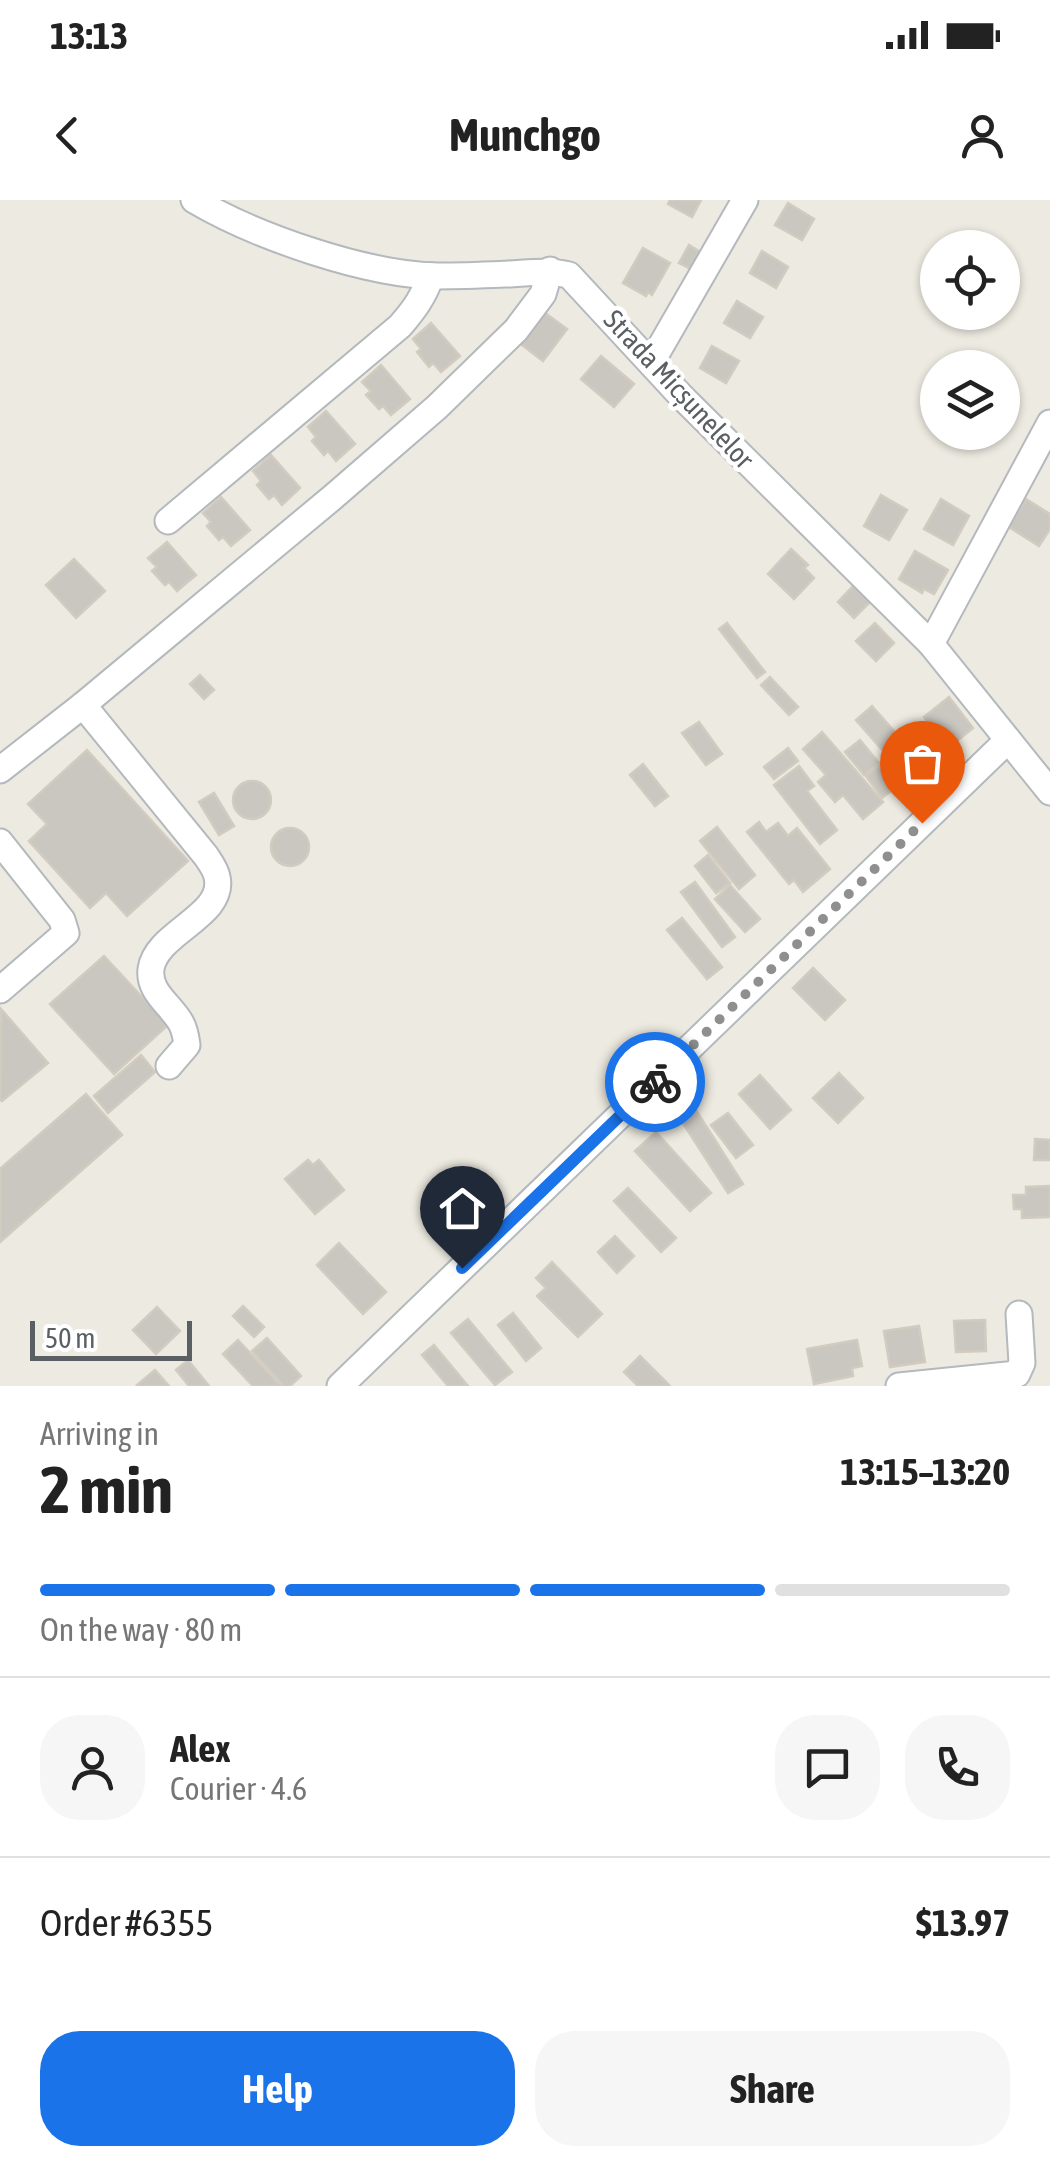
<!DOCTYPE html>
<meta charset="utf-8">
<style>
:root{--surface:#fff;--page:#f6f6f6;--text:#222;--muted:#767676;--line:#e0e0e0;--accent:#1a73e8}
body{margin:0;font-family:"Asap Condensed",sans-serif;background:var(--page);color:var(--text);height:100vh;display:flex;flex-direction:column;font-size:38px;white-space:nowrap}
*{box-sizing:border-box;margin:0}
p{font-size:32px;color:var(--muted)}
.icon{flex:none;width:55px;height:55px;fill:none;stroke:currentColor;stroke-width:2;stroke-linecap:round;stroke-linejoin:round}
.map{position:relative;height:1186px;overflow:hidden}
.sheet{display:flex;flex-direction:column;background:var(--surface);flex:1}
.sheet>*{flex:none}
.tools{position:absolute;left:920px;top:30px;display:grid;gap:20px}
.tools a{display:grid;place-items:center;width:100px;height:100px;border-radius:50%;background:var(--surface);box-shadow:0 2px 8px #0004;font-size:50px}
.scale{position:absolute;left:30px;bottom:25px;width:162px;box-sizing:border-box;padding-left:10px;border:5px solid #5a5f63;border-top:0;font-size:28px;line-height:35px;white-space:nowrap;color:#5a5f63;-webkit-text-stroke:8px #fff;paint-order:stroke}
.pin{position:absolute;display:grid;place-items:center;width:85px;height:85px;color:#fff;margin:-102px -42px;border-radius:50% 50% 50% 0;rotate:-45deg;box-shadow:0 0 10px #0007}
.pin .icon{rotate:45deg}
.courier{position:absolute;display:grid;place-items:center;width:100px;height:100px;margin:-50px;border:8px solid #1a73e8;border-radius:50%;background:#fff;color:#222;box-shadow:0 2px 12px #0007}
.overview em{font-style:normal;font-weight:700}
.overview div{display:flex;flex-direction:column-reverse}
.overview{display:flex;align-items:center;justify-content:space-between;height:170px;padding:0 40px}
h1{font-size:65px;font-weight:700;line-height:75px}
.bar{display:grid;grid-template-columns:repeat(4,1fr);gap:15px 10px;align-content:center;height:120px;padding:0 40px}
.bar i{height:12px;border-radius:8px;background:var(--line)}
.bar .on{background:var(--accent)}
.bar p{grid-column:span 4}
.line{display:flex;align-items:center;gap:25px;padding:0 40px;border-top:2px solid var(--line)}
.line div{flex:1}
.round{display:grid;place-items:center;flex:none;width:105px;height:105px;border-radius:40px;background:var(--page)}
.action{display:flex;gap:20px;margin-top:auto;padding:20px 40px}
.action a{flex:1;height:115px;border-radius:40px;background:var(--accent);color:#fff;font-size:40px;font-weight:700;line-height:115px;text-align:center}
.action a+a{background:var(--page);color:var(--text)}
.status{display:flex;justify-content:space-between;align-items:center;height:70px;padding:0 50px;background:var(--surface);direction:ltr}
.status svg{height:28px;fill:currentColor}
header{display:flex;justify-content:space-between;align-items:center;height:130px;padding:0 40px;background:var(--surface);font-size:45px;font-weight:700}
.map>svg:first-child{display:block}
.building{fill:#cac7c1;stroke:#d2cbc0;stroke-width:2.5}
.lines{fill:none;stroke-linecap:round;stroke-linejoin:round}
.minor-casing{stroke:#b4b9bd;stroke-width:29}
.minor{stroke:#fff;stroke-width:25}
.done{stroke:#8d908f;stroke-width:10;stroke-dasharray:0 18}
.route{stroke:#1a73e8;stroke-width:12}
.labels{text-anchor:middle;stroke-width:9;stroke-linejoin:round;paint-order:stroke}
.street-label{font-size:28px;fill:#5a5f63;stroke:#fff}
</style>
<div class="status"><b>13:13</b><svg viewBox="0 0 49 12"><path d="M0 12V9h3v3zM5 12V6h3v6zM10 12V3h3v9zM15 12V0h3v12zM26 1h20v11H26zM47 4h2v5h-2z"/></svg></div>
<header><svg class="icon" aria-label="back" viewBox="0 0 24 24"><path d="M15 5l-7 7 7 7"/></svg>Munchgo<svg class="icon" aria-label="person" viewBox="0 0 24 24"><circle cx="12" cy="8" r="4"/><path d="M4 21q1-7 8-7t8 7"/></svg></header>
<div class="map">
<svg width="1050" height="1186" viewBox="0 0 1050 1186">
<rect width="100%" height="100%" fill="#edeae1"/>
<g class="building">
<polygon points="670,0 701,0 692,17 668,4"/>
<polygon points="788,3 814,19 802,40 775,25"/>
<polygon points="689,45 702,53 693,70 679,63"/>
<polygon points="643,48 670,63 652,95 648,92 646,96 623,83"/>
<polygon points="762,51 788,67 776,88 750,73"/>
<polygon points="737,101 763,117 750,138 724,123"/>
<polygon points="541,110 567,129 543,161 518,142"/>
<polygon points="431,123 460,156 441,172 433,163 429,167 417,152 421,149 413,139"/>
<polygon points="712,146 739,161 726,183 700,168"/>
<polygon points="601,156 634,184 614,207 581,179"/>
<polygon points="381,165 410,199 391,215 383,206 379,209 366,195 371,191 362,182"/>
<polygon points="326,211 355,244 336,261 328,251 324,255 312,241 316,237 308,227"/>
<polygon points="271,255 300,288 282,305 274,295 269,299 257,285 261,281 253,271"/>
<polygon points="881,295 907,310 889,340 864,326"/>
<polygon points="221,297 250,330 231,346 223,337 219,340 207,326 211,322 203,313"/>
<polygon points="941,299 969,316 953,345 924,329"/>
<polygon points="1026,299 1050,314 1050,329 1039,346 1009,327"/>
<polygon points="167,342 196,375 177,391 169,382 165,385 152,371 157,367 148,358"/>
<polygon points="791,349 808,365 804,368 814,378 794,399 768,374"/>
<polygon points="915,351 948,370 934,394 924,389 922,393 899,379"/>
<polygon points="74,359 105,391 76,418 46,385"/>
<polygon points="854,385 871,401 854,418 838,402"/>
<polygon points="727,423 765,472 757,478 719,429"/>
<polygon points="875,423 894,443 876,461 856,441"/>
<polygon points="200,475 214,490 204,499 190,484"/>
<polygon points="770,477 798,507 789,515 761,485"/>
<polygon points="949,497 973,528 948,548 924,517"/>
<polygon points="872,506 900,538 884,552 856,520"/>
<polygon points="699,522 722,554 706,565 682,533"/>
<polygon points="822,532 883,602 863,619 843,595 835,602 818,582 826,575 803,549"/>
<polygon points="860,540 879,563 864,575 845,552"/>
<polygon points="788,548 798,561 774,579 764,567"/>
<polygon points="87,550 188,661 127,716 106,693 90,708 29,641 47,624 28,604"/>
<polygon points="643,564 668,596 655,606 630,575"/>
<polygon points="799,566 814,586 807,591 837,630 820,644 774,585"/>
<polygon points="879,566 896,587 882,598 866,576"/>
<circle cx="252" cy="600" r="19"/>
<polygon points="214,593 234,626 219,635 199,602"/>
<polygon points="759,622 766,632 778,623 788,636 797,628 830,669 803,692 794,680 789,684 747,632"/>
<polygon points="717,627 755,675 739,689 700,641"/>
<circle cx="290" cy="647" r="19"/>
<polygon points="708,655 730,683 716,693 695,666"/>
<polygon points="695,682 735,737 722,747 681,692"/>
<polygon points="730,685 760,719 745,732 715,699"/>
<polygon points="682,718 722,767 707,779 667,730"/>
<polygon points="104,756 168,825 114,874 50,804"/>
<polygon points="813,768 845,800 825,820 793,788"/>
<polygon points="1,809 48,863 2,901 0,899"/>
<polygon points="141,855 155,872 108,913 94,896"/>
<polygon points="839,873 863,898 838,923 813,898"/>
<polygon points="760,875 791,910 770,929 739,894"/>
<polygon points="86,894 122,935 0,1042 0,969"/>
<polygon points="694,907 743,984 728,993 679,917"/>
<polygon points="728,913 753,945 736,958 711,925"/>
<polygon points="656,932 711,993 690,1011 635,951"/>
<polygon points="1035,939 1050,940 1050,960 1034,960"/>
<polygon points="308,960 313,965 319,960 344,990 315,1014 285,979"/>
<polygon points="1050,986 1050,1017 1022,1018 1022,1009 1014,1009 1013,995 1026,995 1026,987"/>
<polygon points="628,988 676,1038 661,1052 614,1001"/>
<polygon points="615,1036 634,1056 617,1073 598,1052"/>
<polygon points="339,1043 386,1092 363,1114 317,1065"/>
<polygon points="552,1062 602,1114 578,1137 537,1096 546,1088 536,1078"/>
<polygon points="243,1106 264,1127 254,1137 233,1116"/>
<polygon points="157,1107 180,1131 156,1154 133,1130"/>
<polygon points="513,1113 541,1148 526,1161 498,1125"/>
<polygon points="468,1119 512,1172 495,1185 451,1133"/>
<polygon points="985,1120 986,1151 956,1152 954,1121"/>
<polygon points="919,1126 925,1162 890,1167 884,1131"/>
<polygon points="267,1138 301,1176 290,1186 284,1186 252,1151"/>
<polygon points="238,1140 281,1186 253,1186 223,1154"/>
<polygon points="857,1140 862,1166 852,1168 853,1176 814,1184 807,1149"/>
<polygon points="434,1145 468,1186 448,1186 422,1155"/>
<polygon points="640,1156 669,1185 667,1186 638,1186 624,1172"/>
<polygon points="188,1160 209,1186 189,1186 176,1170"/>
<polygon points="155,1170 169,1186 138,1186 137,1185"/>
</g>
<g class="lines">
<g class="minor-casing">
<g id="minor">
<path d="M194 0C255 36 366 75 438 76 461 76 484 75 508 74 529 73 548 70 569 75L681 196 931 444 1050 592"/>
<polyline points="651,163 745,0"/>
<path d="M168 321 400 126C414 110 424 96 431 76"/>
<polyline points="931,444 1050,223"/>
<path d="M83 505 206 656C210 662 216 670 217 677 226 716 156 732 151 769 148 792 171 805 181 823 185 830 186 837 187 845L169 866"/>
<polyline points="0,570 83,505 333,297 437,207 516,130 543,94 550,70"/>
<polyline points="0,642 62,720 66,733 0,790"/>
<polyline points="340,1186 1008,540"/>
<polyline points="899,1186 1017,1174 1022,1163 1019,1114"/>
</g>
</g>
<use href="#minor" class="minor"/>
</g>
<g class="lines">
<polyline class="done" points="655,882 922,623"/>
<polyline class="route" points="462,1068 655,882"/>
</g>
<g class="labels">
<g class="street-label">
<text transform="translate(679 189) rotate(47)" y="10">Strada Micșunelelor</text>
</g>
</g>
</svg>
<div class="tools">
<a><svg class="icon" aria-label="locate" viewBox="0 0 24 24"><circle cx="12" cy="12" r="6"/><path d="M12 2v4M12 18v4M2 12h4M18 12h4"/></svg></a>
<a><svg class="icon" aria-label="layers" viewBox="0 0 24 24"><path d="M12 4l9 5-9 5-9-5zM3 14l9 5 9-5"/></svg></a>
</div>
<div class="scale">50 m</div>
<div class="pin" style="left:922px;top:623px;background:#ea580c"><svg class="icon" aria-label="bag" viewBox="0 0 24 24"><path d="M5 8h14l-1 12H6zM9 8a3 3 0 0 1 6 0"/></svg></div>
<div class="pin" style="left:462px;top:1068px;background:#1f2937"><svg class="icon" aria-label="home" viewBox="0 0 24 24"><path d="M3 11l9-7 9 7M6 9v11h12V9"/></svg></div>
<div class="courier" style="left:655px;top:882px"><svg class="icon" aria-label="bike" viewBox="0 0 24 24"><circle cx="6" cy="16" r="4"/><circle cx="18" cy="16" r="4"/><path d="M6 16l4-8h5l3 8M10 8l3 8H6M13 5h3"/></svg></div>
</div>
<section class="sheet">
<div class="overview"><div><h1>2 min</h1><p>Arriving in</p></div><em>13:15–13:20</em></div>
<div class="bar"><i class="on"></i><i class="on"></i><i class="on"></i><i></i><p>On the way · 80 m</p></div>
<div class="line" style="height:180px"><a class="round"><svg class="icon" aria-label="person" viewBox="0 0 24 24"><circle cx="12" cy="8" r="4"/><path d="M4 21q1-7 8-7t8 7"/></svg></a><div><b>Alex</b><p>Courier · 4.6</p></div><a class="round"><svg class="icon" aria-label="chat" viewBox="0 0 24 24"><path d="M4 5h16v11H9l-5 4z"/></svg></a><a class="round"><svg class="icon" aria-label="phone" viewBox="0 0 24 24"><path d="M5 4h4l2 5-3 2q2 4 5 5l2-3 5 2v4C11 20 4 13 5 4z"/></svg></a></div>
<div class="line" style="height:130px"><div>Order #6355</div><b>$13.97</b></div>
<div class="action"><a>Help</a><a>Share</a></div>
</section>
